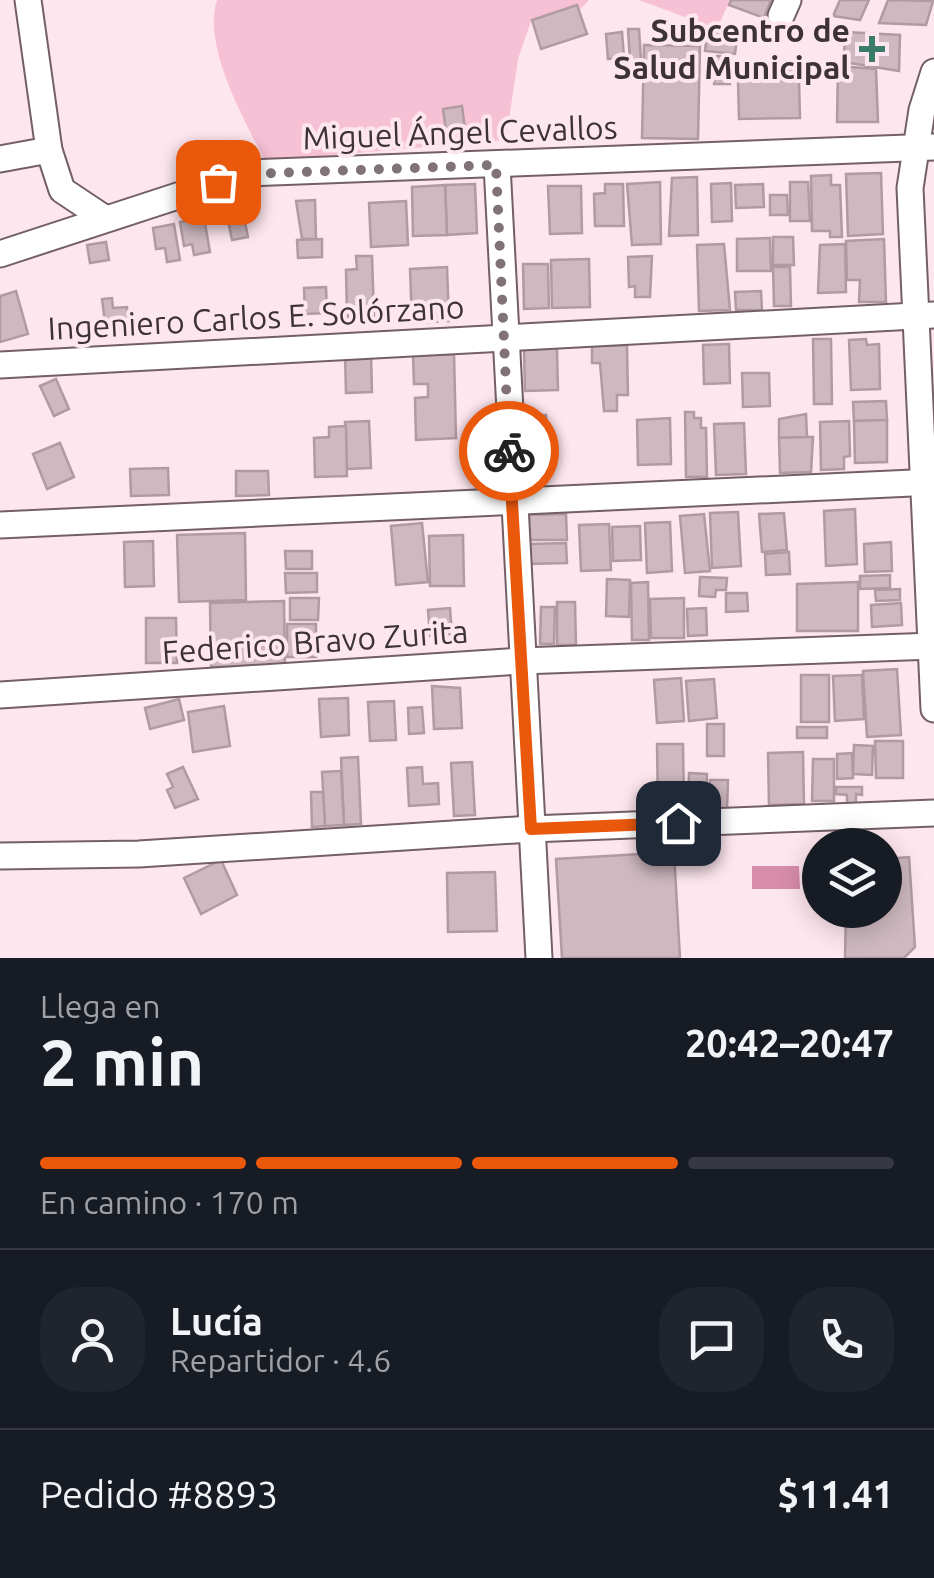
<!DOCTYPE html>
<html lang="es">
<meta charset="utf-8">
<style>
:root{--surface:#171b24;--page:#20242c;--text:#f1f3f6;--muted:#9ea1a6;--line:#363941;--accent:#ea580c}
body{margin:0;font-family:Ubuntu,sans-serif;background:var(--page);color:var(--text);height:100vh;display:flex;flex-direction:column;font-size:38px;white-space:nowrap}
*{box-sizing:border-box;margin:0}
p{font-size:32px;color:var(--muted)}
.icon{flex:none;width:55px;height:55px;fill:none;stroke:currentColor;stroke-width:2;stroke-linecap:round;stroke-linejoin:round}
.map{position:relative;height:958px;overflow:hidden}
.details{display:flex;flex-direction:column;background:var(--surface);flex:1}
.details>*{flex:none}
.controls{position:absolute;left:802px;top:828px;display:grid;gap:20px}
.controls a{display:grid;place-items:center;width:100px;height:100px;border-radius:50%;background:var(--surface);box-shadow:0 5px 25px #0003;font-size:50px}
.pin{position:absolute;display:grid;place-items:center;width:85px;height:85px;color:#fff;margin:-42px;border-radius:20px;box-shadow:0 5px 15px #0006}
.courier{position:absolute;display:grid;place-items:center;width:100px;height:100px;margin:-50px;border:8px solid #ea580c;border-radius:50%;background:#fff;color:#222;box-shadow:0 2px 12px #0007}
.summary em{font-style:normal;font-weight:700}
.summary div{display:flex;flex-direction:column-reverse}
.summary{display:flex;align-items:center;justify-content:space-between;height:170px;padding:0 40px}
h1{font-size:65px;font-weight:700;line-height:75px}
.bar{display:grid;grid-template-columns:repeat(4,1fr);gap:15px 10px;align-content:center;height:120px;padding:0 40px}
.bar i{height:12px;border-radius:8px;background:var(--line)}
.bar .current{background:var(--accent)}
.bar p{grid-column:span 4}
.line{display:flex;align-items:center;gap:25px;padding:0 40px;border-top:2px solid var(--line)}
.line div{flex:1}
.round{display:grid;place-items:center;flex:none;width:105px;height:105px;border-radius:40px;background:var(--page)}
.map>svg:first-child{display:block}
.green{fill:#f7c1d5}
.water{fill:#d78caa}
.building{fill:#cfb8c0;stroke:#b19aa2;stroke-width:2.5}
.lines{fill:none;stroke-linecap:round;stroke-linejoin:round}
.minor-casing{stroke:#735f66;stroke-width:29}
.minor{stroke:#fff;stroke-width:25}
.done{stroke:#817276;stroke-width:10;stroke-dasharray:0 18}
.route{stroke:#ea580c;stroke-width:12}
.poi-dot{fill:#3b7b6b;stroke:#fee6ee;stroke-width:4}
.labels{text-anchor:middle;stroke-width:8;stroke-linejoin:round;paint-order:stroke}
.poi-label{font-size:32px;font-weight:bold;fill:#3d3336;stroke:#fee6ee;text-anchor:end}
.street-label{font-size:32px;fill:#3d3336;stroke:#fee6ee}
</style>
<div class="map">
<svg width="934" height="958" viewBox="0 0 934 958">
<rect width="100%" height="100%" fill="#fee6ee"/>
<g class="green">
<path d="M217 0H589C570 22 558 25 531 21L518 59 506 140 265 161C244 119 202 46 217 0Z"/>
<polygon points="639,0 730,0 717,29"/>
</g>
<polygon class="water" points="752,866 799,866 800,889 752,889"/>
<g class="building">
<polygon points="731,0 771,0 764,18 729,5"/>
<polygon points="840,0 869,0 860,20 833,16"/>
<polygon points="888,0 933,1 926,25 879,23"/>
<polygon points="577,5 587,34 541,49 532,20"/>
<polygon points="708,26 738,29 735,54 705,51"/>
<polygon points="628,29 639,29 641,60 630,61"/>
<polygon points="622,32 624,57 608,59 606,34"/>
<polygon points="846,32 900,35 899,71 843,62"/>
<polygon points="644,45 700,46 698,139 642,138"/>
<polygon points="715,56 731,56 730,84 714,84"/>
<polygon points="785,61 812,63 811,75 784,73"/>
<polygon points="838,66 876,69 878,122 837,122"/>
<polygon points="799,80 800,118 739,119 738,81"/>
<polygon points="462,106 465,129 446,131 443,109"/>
<polygon points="881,173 883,234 848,236 846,174"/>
<polygon points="831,175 831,185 840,185 842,237 830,237 830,231 812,231 811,176"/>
<polygon points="697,177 698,235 669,236 672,178"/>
<polygon points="660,182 661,244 632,245 627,184"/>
<polygon points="790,182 808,182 810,221 790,221"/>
<polygon points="731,183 732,221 712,222 711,184"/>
<polygon points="475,184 477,233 447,235 445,185"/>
<polygon points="605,184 623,184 624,226 595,226 594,194 605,193"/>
<polygon points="763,184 764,207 736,208 735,185"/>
<polygon points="445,185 447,235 413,236 412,187"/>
<polygon points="548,186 581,186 582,233 550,234"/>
<polygon points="770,195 787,195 788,215 770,215"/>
<polygon points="315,200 316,239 302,239 296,201"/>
<polygon points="406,201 408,245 371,247 369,203"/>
<polygon points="242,208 248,237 232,240 226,211"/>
<polygon points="204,218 210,252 194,255 192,244 184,246 180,222"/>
<polygon points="174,224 180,260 167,262 165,248 156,249 153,228"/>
<polygon points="773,237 793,237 794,265 773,265"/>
<polygon points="770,238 771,271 737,271 737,239"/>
<polygon points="322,239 322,257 298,258 297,240"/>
<polygon points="884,239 886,302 859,302 860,280 847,280 846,241"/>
<polygon points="106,242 109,260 90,263 87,245"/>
<polygon points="724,244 730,310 699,311 697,245"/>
<polygon points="845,244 846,292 818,293 820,245"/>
<polygon points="356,256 372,256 374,316 347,317 346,270 357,269"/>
<polygon points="652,256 650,297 635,297 635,286 629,287 628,257"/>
<polygon points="589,259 590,307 552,308 551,260"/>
<polygon points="523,264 548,264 549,308 524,309"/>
<polygon points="447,267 449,321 412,323 410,269"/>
<polygon points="773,267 790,267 791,306 774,306"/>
<polygon points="326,287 327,313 305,314 304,288"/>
<polygon points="16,291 28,334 0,342 0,296"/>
<polygon points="761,291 762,310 736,310 735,292"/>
<polygon points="112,298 113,308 127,307 129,327 106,330 102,299"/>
<polygon points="813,339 831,339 832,404 814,404"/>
<polygon points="866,339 867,345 879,344 880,389 851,390 849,340"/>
<polygon points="729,344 730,383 704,384 703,345"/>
<polygon points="627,345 628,395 617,395 617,411 604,411 600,363 592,363 592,346"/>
<polygon points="557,348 558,390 525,391 524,349"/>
<polygon points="371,354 372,392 346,393 345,355"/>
<polygon points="454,354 456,438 416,440 415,398 428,397 428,384 414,384 413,355"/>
<polygon points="742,373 769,373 770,406 743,407"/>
<polygon points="56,379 69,409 54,416 40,386"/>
<polygon points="886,401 887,420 854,421 853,402"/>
<polygon points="685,412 694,412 694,418 701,418 701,428 706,428 707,477 686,477"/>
<polygon points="806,414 807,437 779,438 779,419"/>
<polygon points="546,415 547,429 521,430 520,416"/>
<polygon points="670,418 671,464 638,465 637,420"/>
<polygon points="887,420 887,462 855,463 854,421"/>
<polygon points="369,421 371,468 347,469 345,422"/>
<polygon points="849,421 850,456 844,457 844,469 821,470 820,422"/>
<polygon points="744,423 746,474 716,475 714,424"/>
<polygon points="346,426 347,476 315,477 314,438 329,437 329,427"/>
<polygon points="807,437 813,437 811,472 780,473 779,438"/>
<polygon points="60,443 74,477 47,489 33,454"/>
<polygon points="527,452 542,452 543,483 528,483"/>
<polygon points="168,468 169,495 131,496 130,469"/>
<polygon points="236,471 268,471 269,495 236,496"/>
<polygon points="855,509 857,564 826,566 824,511"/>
<polygon points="738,512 741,566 712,568 710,513"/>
<polygon points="784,513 787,550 762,552 759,514"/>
<polygon points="566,514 567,540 529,540 529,515"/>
<polygon points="704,514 710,571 685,573 680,516"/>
<polygon points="670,522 672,571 647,573 645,523"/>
<polygon points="422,523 428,582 396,585 391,526"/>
<polygon points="609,524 611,570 581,571 579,525"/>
<polygon points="640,526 641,560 613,561 612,527"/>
<polygon points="245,533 246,600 179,602 177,535"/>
<polygon points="463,535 464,586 430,586 429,536"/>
<polygon points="153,541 154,586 125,587 124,542"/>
<polygon points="891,542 892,571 865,572 864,544"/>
<polygon points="566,543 567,563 529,564 529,544"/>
<polygon points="285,551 312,551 312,569 286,569"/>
<polygon points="789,552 790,574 766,575 765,554"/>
<polygon points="285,573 317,573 317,592 286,593"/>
<polygon points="890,575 890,588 860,589 860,576"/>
<polygon points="700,577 727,578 726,590 716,590 715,597 699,596"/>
<polygon points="607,579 630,580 629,617 606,616"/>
<polygon points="648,582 649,640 632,640 631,583"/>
<polygon points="858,582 858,631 797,631 797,584"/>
<polygon points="900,589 900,600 876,601 875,590"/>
<polygon points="726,593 747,593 748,611 726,612"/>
<polygon points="290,598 319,598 318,620 290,620"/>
<polygon points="684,598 684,638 651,638 650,599"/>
<polygon points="284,601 285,665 211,667 210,603"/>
<polygon points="557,602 575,602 576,645 557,645"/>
<polygon points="901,603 902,625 872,627 871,605"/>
<polygon points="541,607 555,607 554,644 540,644"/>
<polygon points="450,608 452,634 430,636 428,610"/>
<polygon points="706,608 707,635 688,636 687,609"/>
<polygon points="146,618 176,618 177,663 146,663"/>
<rect x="287" y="624" width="29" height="33"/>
<polygon points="897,669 901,735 867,737 863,671"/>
<rect x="801" y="675" width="28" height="47"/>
<polygon points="862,675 864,719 835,721 833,676"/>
<polygon points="681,678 684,721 657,723 654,680"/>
<polygon points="714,679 717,718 689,721 686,681"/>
<polygon points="432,686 460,688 462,728 434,729"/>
<polygon points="348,698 349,735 321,737 319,699"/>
<polygon points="179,699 184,720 150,729 145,708"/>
<polygon points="394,701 396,740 370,741 368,702"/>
<polygon points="224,706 230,746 193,752 188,712"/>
<polygon points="422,707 424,733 409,734 408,708"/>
<rect x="707" y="724" width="17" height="32"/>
<rect x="797" y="727" width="30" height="11"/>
<polygon points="875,741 903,741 903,778 876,778"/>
<polygon points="657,744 683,744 684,809 658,810"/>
<polygon points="854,745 873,746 872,775 853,774"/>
<polygon points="803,752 804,804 769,805 768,753"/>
<polygon points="852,753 853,778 837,779 837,754"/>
<polygon points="358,757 361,824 344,825 341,758"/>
<polygon points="813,759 834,759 834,801 812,801"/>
<polygon points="472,762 475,815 454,816 451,763"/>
<polygon points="183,767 198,799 175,808 167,790 173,787 167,774"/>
<polygon points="422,767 423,784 438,783 439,804 409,806 407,768"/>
<polygon points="341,771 344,825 325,826 322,772"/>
<polygon points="689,773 707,774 706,804 688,804"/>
<polygon points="710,780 728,780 727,810 710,810"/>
<polygon points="836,787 862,787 862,795 856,794 856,807 847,807 847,795 836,794"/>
<polygon points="311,792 323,792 325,826 312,827"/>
<polygon points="674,852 680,958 562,958 556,859"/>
<polygon points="909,857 915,947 904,958 845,958 846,910 885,910 885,859"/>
<polygon points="221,860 237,895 201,914 184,878"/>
<polygon points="495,872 497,931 448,932 447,873"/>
</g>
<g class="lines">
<g class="minor-casing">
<g id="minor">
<polyline points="28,0 49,150 62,190 104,218"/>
<polyline points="781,16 788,0"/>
<polyline points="934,72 922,110 910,188 934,709"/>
<polyline points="0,159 49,150"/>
<polyline points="497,165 539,958"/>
<polyline points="0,254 248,173 934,147"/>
<polyline points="0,365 934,315"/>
<polyline points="0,525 934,482"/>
<polyline points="0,695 521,661 934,646"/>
<polyline points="0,856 139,854 531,829 934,813"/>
</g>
</g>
<use href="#minor" class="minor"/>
</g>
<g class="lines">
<polyline class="done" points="218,182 248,174 496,165 509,451"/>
<polyline class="route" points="509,451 531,829 678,823"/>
</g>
<path class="poi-dot" d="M867 34h10v10h10v10h-10v10h-10v-10h-10v-10h10z"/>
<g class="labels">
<g class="poi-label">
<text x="850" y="42">Subcentro de<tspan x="850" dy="37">Salud Municipal</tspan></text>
</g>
<g class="street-label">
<text transform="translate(460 133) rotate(-2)" y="11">Miguel Ángel Cevallos</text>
<text transform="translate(256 318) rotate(-3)" y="11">Ingeniero Carlos E. Solórzano</text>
<text transform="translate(315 642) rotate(-4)" y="11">Federico Bravo Zurita</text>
</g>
</g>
</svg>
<div class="controls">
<a><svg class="icon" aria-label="layers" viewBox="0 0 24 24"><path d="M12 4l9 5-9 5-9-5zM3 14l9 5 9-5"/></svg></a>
</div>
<div class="pin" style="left:218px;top:182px;background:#ea580c"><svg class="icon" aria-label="bag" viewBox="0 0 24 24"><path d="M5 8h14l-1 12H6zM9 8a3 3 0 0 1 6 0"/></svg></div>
<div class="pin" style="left:678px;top:823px;background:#1f2937"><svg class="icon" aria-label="home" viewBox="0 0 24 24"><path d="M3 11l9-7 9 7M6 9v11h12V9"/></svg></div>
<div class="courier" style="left:509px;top:451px"><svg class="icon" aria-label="bike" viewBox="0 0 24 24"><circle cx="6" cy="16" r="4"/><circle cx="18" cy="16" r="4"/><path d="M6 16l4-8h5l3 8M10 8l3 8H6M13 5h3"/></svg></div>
</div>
<section class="details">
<div class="summary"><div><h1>2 min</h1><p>Llega en</p></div><em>20:42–20:47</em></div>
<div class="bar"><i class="current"></i><i class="current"></i><i class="current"></i><i></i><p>En camino · 170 m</p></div>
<div class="line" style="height:180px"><a class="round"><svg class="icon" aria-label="person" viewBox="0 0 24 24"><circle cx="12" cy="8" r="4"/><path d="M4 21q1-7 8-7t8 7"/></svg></a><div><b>Lucía</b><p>Repartidor · 4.6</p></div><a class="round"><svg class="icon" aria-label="chat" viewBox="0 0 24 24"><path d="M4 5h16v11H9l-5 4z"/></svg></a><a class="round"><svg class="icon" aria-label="phone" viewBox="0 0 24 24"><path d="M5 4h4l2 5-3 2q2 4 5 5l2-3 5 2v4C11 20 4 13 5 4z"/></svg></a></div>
<div class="line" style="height:130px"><div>Pedido #8893</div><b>$11.41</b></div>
</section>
